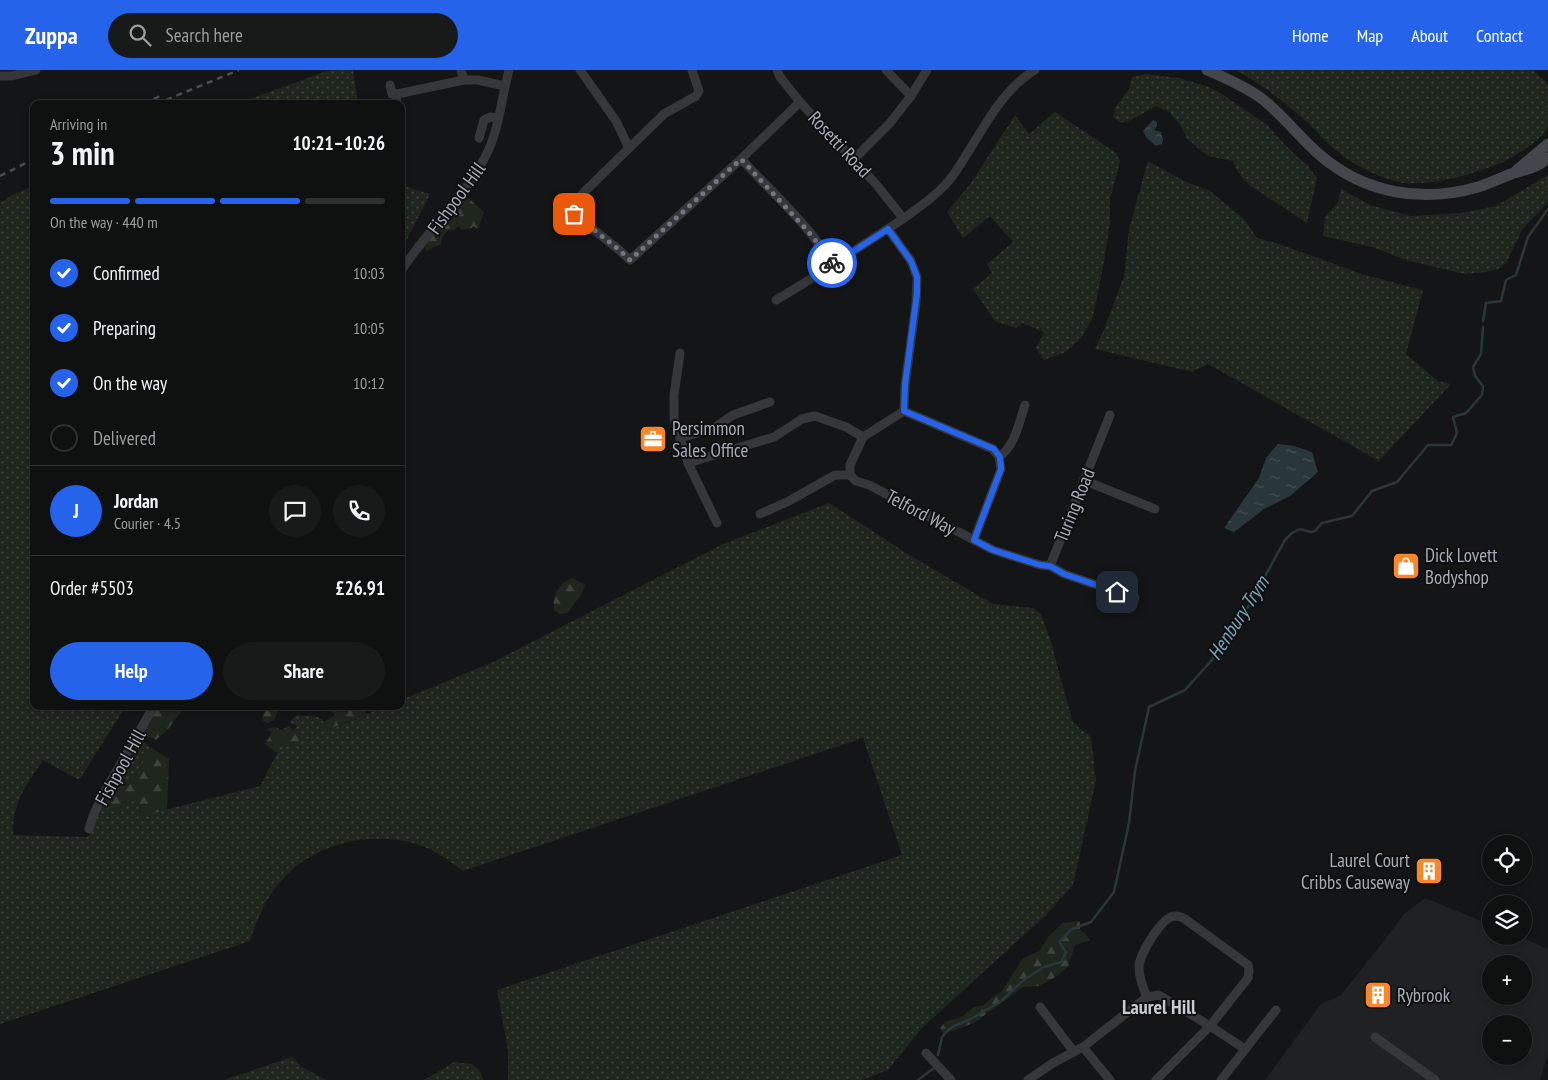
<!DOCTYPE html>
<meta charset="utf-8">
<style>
:root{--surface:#0f1010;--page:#181919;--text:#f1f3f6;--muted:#9b9d9f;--line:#2f3030;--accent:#2563eb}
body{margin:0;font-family:"PT Sans Narrow",sans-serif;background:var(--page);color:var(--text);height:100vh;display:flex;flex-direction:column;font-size:19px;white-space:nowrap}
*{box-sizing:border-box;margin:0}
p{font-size:16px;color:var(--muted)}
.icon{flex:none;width:28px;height:28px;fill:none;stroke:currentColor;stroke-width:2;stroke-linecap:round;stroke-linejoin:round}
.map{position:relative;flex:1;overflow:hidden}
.drawer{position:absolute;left:30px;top:30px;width:375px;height:610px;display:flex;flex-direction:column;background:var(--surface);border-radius:10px;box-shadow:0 2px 8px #0003,0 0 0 1px var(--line)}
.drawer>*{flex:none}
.tools{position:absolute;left:1482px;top:765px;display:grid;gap:10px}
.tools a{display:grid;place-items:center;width:50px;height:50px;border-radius:50%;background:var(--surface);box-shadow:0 2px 8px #0003,0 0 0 1px var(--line);font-size:25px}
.pin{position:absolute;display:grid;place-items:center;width:42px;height:42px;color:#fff;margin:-21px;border-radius:10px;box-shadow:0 2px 8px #0006}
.courier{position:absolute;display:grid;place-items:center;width:50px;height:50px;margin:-25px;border:4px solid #2563eb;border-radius:50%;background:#fff;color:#222;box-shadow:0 1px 6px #0007}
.head em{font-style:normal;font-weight:600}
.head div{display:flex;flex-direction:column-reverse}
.head{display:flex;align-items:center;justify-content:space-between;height:85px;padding:0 20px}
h1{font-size:32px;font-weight:600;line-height:38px}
.bar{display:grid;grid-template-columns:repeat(4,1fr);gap:8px 5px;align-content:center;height:60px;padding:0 20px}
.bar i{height:6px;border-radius:4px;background:var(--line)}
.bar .active{background:var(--accent)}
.bar p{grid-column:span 4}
.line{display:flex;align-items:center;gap:12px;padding:0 20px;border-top:1px solid var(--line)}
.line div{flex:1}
.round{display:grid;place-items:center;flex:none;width:52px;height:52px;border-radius:26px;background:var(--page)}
ol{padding:0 20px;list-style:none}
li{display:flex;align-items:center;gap:15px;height:55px}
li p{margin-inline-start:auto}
li .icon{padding:5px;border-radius:50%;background:var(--accent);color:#fff;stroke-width:4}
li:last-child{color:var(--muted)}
li i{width:28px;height:28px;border:2px solid var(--line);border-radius:50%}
.primary-button{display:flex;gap:10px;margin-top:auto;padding:10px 20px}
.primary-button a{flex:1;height:58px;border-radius:30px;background:var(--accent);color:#fff;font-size:20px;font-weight:600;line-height:58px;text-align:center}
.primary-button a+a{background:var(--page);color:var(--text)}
header{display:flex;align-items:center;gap:30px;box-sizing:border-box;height:70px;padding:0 25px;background:var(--accent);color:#fff}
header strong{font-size:24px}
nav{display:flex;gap:28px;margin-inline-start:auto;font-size:18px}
.search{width:350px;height:45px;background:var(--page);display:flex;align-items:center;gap:12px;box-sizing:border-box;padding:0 18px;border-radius:28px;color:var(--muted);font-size:19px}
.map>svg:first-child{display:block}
.built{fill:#202123;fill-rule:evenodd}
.grass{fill:url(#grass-dots)}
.forest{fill:url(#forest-firs)}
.water{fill:url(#water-ripples)}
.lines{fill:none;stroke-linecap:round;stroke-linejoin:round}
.stream{stroke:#2a373a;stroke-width:2.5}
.street{stroke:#35373b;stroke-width:9}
.secondary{stroke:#43474b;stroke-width:11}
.rail{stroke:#4a4e52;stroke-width:2.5;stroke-dasharray:6 5;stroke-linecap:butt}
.done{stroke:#72787f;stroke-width:5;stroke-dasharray:0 9}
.route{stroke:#2563eb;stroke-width:6}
.labels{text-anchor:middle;stroke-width:4;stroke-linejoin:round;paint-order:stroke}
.street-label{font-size:19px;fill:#a5aeb7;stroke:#0f1011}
.poi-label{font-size:19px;fill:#a5aeb7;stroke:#0f1011;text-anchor:start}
.water-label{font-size:20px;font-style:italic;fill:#7ba5b4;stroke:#0f1011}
.neighbourhood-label{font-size:20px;font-weight:bold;fill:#c6ccd3;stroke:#0f1011}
</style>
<header>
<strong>Zuppa</strong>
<div class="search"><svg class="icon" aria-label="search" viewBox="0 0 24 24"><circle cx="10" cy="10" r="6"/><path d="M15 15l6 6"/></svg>Search here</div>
<nav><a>Home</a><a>Map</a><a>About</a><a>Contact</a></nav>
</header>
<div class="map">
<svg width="1548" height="1010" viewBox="0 0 1548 1010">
<defs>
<pattern id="grass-dots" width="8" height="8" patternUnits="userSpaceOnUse" patternTransform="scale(1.25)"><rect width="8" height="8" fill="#1f261e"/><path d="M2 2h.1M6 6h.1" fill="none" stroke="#3d433c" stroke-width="1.8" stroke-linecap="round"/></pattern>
<pattern id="forest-firs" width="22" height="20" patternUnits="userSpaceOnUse" patternTransform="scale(1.25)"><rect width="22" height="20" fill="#1f261e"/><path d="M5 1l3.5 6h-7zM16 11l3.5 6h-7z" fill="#3d433c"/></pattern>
<pattern id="water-ripples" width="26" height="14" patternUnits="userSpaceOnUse" patternTransform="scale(1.25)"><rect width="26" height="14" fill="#2a373a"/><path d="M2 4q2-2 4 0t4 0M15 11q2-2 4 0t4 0" fill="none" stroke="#465154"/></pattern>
</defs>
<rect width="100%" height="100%" fill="#141516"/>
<path class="built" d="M1425 828 1491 855V866H1518L1548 879V984L1540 1010H1265L1321 934 1341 925 1376 881 1404 844ZM1491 894H1524V926H1491ZM1491 954H1524V986H1491Z"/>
<g class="grass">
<polygon points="330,0 353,0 358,34 236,34"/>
<path d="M1235 0H1533L1546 12 1548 17C1548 29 1548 43 1548 55 1546 69 1510 89 1498 94 1470 105 1436 115 1405 113 1383 111 1350 93 1333 78 1325 71 1317 62 1309 54 1287 34 1262 14 1235 0Z"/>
<polygon points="1145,4 1179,8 1206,16 1219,22 1267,55 1292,82 1308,96 1317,108 1307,153 1249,115 1237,101 1233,91 1208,86 1187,69 1181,56 1169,42 1156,36 1131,50 1120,53 1113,47 1115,38 1129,19 1132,7"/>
<polygon points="1055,42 1115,82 1120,91 1110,130 1110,153 1104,192 1093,247 1081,268 1066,282 1044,290 1036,278 1044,262 1022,253 1016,258 995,251 973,219 992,203 987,194 1013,172 990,146 963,168 947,142 971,113 1015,45 1029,64"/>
<polygon points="1148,91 1186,112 1209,120 1245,150 1257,168 1276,173 1365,205 1423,220 1406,284 1438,311 1451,314 1379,391 1208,294 1192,302 1095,279 1104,260 1124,206 1129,159"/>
<polygon points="1548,105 1548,132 1522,160 1506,193 1499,199 1485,202 1465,204 1406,190 1372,177 1323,166 1325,147 1338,132 1341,119 1370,135 1411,146 1461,143 1496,136"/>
<polygon points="401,115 430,124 401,181"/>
<path d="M34 116V636H126L79 710 43 690C25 718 13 730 13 765L87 767 95 759H92L105 729 140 670 153 679 129 712 130 714 120 721 113 740 118 741 124 732 132 728 138 730 141 746 260 716 279 680 306 669 297 664 295 660 297 656 289 652 297 645 318 647 326 652 325 661 386 636H401V630L491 593 723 474 829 433 911 486 993 534 1033 538 1041 544 1050 569 1073 653 1091 667 1096 710 1073 815 1046 845 921 959 888 1000 862 1010H508V980L497 920 902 785 863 668 463 801C448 789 428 776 409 772 364 762 313 775 282 810 266 827 257 849 250 871L0 954V133L12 125Z"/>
<polygon points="292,987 302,997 326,1010 224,1010"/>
<polygon points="454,992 472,994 480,1001 483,1010 422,1010 428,1008"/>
</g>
<g class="forest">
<polygon points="464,124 484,142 478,159 473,156 472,158 462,160 458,156 454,160 447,161 442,168 441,174 427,181 424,177"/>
<path d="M573 508 585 515 581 525 567 543 560 544 554 540C552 528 557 519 565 511Z"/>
<polygon points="158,636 185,636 169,658 156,670 148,667 143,662"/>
<polygon points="257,636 280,636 281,639 277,643 274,650 267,653 262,650 264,641"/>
<polygon points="327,636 360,636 366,640 366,644 324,661 317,656 335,645"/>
<polygon points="288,656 295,660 297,664 301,662 306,669 279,680 277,683 265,674 272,663 266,659 276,657 281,660"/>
<polygon points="153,679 169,689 167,740 141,746 138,730 132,728 124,732 118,741 113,741 113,729 120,721 130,714 129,712"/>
<polygon points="1080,851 1080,860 1085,863 1090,870 1075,875 1068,897 1055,907 1040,916 1023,917 974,953 944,964 940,958 945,952 963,946 974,937 984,935 994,926 1002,921 1023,888 1039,881 1049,866 1062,853"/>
</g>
<g class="water">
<polygon points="1153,50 1157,52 1157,56 1154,60 1161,62 1163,70 1162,74 1156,76 1146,67 1143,61"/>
<polygon points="1278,374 1294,376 1312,382 1318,402 1290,426 1264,439 1234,462 1224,458 1259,408 1266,388"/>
</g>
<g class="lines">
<g class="stream">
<polyline points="1483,251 1486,233 1501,231 1506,210 1516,205 1528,167 1548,139"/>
<polyline points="938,985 942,967 947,961 954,956 971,949 1001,931 1025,909 1044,897 1061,892 1066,882 1059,872 1072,859 1091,852 1114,822 1129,753 1135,701 1149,637 1185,620 1212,590 1248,537 1285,470 1292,463 1300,459 1311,462 1315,461 1322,453 1352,446 1372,421 1397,412 1428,375 1451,375 1457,363 1453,347 1466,343 1482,325 1483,316 1475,306 1473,297 1481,284 1483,257"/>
<polyline points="918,1010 934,998"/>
</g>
<g class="street">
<polyline points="461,0 464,10"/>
<polyline points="580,0 616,51 629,78"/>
<polyline points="692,0 699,21 696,26 664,44 575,131 573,138 574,144 618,179 630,190 741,89 800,32"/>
<polyline points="777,0 780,7 800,32 875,113 903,148"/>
<polyline points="886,0 911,26"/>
<polyline points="0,6 12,6 36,0"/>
<polyline points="390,15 392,24 397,24 396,34"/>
<polyline points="397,24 464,10 478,10 505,16"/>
<polyline points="479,68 484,50 490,47 498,48"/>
<path d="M741 89C771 121 811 157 833 195"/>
<polyline points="853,90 890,53 911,26 927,0"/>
<polyline points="888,159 911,191 917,207 916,233 905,315 904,341"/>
<path d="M401 201C426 162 462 130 484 89 499 63 501 29 509 0"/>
<path d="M776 230C809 211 840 190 872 169 894 155 927 134 945 115 953 107 959 97 965 87 985 56 1002 20 1035 0"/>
<polyline points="680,283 674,325 674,349 688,393 717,453"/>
<polyline points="904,341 863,367 850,395 850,405 856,411 869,415 993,480 1040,495 1050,496 1064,504 1135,528"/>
<polyline points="904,341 993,379 999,387 1001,399 974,470"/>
<polyline points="680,368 714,358 733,345 770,332"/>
<path d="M999 387C1015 376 1019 353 1025 335"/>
<polyline points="688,393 774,367 802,349 815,346 846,357 863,367"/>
<polyline points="1083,410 1155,439"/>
<polyline points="760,444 789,431 835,405 850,405"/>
<polyline points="1050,496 1110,345"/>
<polyline points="89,759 93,746 101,728 154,636"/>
<path d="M1147 927C1143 918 1139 907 1139 897 1139 885 1161 848 1174 846 1178 846 1182 847 1185 849L1248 895 1249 901 1248 908 1210 956 1156 1010"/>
<polyline points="1040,937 1074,982"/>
<polyline points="1375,967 1435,1010"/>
<polyline points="1083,977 1110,1010"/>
<polyline points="926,983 951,1010"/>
<polyline points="1028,1010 1053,993 1083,977 1147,927 1159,925 1210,956 1245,979"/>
<polyline points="1221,1010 1276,940"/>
</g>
<g class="secondary">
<path d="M1207 0C1226 8 1244 16 1261 28 1283 45 1300 68 1321 86 1366 124 1423 133 1478 117 1491 113 1502 107 1514 103 1528 99 1536 98 1548 88"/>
<polyline points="1516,101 1548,74"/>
</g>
<g class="rail">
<polyline points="144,34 160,26"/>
<polyline points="156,34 239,0"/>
<polyline points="0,106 34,89"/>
</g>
</g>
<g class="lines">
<polyline class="done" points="574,144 618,179 630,190 741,89 806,159 826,183 832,193"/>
<polyline class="route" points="832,193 832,195 888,159 911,191 917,207 917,223 905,315 904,341 994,379 1000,387 1001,399 974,470 993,480 1040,495 1050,496 1064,504 1117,522"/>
</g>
<defs>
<g id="office-square" transform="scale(1.4375)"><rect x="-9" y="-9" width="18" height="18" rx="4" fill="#f98729" stroke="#0f1011"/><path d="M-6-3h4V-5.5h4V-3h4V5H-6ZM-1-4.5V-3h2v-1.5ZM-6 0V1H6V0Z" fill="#fff"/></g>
<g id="shop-square" transform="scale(1.4375)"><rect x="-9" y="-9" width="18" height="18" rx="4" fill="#f98729" stroke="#0f1011"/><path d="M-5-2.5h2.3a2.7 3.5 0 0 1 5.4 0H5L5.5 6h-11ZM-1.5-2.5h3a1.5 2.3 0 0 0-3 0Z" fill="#fff"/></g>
<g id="building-square" transform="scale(1.4375)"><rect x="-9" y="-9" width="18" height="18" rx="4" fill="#f98729" stroke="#0f1011"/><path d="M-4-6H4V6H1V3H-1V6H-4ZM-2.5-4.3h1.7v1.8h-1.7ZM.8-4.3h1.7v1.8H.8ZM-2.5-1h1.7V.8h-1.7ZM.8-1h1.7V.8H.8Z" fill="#fff"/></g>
</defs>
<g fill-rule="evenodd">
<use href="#office-square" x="653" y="369"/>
<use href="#shop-square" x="1406" y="496"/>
<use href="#building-square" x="1429" y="801"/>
<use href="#building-square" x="1378" y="925"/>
</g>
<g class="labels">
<g class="street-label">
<text transform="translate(840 74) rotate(47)" y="7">Rosetti Road</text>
<text transform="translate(456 128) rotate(-54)" y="7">Fishpool Hill</text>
<text transform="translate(1074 435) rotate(-68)" y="7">Turing Road</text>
<text transform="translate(921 442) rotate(28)" y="7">Telford Way</text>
<text transform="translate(120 697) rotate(-61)" y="7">Fishpool Hill</text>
</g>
<g class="poi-label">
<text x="672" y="365">Persimmon<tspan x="672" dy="22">Sales Office</tspan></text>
<text x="1425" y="492">Dick Lovett<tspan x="1425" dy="22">Bodyshop</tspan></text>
<text x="1410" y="797" text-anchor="end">Laurel Court<tspan x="1410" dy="22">Cribbs Causeway</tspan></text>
<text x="1397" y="932">Rybrook</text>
</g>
<g class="water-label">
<text transform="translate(1238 548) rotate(-57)" y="7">Henbury Trym</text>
</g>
<g class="neighbourhood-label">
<text x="1159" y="944">Laurel Hill</text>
</g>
</g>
</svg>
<div class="tools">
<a><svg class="icon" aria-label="locate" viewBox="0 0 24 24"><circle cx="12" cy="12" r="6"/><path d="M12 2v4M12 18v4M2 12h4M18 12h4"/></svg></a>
<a><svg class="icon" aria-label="layers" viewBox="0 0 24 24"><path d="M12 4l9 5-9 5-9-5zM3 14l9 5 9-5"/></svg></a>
<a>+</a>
<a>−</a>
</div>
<div class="pin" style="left:574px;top:144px;background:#ea580c"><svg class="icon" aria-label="bag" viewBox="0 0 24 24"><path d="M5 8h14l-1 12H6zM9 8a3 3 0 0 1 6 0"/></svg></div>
<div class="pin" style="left:1117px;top:522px;background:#1f2937"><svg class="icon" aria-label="home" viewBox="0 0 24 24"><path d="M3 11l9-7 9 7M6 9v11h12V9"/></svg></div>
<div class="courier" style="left:832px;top:193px"><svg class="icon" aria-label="bike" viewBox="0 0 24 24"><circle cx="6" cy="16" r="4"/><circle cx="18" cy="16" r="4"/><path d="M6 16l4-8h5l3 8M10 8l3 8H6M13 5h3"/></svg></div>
<section class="drawer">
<div class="head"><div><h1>3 min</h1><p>Arriving in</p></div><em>10:21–10:26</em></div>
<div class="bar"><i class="active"></i><i class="active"></i><i class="active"></i><i></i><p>On the way · 440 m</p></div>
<ol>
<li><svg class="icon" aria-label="check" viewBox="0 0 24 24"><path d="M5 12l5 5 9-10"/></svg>Confirmed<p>10:03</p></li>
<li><svg class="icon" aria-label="check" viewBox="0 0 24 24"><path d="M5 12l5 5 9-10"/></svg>Preparing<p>10:05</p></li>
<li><svg class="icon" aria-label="check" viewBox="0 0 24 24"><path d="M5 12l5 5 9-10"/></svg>On the way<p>10:12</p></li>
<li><i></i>Delivered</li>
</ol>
<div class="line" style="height:90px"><b class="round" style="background:var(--accent);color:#fff">J</b><div><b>Jordan</b><p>Courier · 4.5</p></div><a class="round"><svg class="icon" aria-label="chat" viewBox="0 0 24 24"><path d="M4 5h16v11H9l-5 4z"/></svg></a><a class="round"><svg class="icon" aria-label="phone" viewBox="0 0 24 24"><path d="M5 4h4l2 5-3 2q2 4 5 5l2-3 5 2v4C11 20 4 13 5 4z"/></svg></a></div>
<div class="line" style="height:65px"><div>Order #5503</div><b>£26.91</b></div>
<div class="primary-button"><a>Help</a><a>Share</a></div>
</section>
</div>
